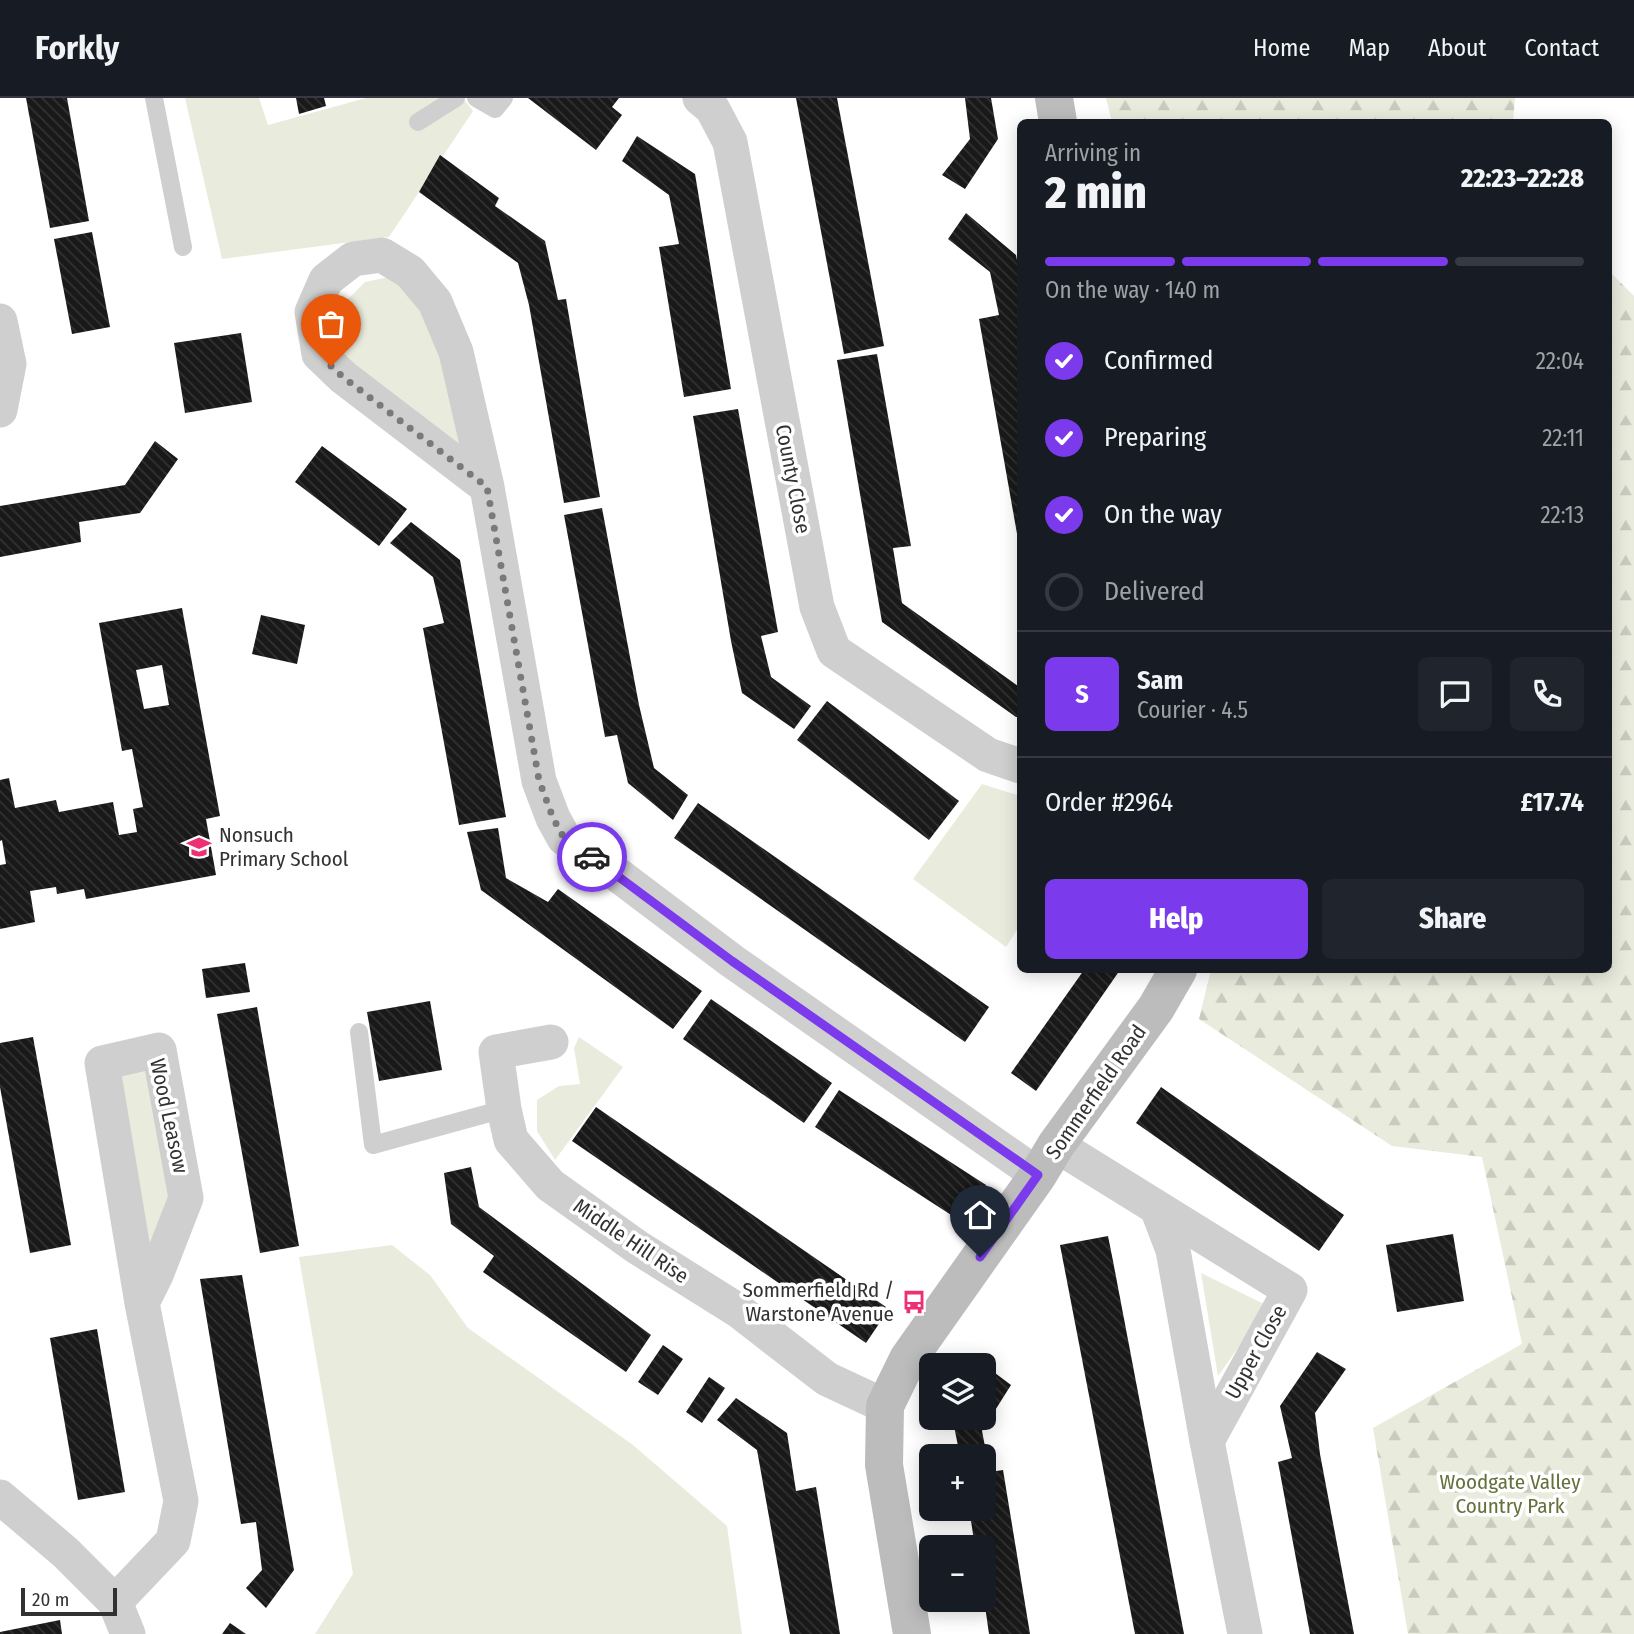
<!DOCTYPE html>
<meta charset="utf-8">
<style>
:root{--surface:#171b24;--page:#20242c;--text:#f1f3f6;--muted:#9ea1a6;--line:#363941;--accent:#7c3aed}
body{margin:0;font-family:"Fira Sans Condensed",sans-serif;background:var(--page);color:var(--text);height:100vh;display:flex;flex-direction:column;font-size:26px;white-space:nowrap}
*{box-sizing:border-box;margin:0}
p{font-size:23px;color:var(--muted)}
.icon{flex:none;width:38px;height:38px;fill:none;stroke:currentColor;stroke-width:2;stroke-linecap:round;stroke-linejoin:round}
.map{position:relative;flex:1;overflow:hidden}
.details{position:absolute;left:1017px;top:21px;width:595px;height:854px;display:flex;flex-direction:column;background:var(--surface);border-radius:10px;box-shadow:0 4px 18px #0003}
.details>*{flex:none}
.buttons{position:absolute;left:919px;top:1255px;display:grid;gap:14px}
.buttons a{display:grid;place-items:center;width:77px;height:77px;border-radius:10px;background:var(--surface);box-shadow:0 4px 18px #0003;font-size:35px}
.scale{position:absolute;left:21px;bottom:18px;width:96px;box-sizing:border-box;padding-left:7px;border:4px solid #323232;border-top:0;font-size:19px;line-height:24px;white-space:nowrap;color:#323232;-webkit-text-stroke:5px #fff;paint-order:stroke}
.pin{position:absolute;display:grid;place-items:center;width:60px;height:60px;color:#fff;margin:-72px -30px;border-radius:50% 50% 50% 0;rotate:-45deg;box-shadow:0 0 7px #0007}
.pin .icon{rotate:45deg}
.courier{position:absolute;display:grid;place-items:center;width:70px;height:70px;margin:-35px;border:5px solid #7c3aed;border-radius:50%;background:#fff;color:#222;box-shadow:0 2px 9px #0007}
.overview em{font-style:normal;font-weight:800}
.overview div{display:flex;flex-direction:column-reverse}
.overview{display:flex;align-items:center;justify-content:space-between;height:119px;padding:0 28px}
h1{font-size:46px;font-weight:800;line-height:52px}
.bar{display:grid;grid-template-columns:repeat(4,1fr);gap:10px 7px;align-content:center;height:84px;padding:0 28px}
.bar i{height:9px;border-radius:5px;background:var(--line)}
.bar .active{background:var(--accent)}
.bar p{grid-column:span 4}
.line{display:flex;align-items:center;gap:18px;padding:0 28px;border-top:2px solid var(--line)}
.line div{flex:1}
.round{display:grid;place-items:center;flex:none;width:74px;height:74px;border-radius:10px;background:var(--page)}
ol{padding:0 28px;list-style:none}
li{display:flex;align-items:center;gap:21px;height:77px}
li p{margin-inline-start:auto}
li .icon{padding:7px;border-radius:50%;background:var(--accent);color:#fff;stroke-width:4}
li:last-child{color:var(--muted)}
li i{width:38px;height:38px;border:4px solid var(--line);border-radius:50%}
.primary-button{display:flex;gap:14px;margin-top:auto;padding:14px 28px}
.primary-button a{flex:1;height:80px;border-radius:10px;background:var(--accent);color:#fff;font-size:28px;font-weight:800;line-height:80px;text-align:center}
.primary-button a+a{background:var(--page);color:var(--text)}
header{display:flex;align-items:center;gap:42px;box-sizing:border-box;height:98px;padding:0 35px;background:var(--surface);border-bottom:2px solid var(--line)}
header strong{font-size:33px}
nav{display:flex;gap:38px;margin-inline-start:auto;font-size:24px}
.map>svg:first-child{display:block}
.green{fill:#e9ecdd}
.forest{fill:url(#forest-firs)}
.building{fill:url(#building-back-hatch);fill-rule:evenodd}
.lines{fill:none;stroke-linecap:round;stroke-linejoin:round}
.lane{stroke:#cfcfcf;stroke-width:18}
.street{stroke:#cfcfcf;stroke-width:35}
.secondary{stroke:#bcbcbc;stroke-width:38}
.done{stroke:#7a7a7a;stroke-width:7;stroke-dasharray:0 12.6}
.route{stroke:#7c3aed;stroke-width:9}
.labels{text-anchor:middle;stroke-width:7;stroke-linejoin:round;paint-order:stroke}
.street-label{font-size:21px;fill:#323232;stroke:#fff}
.poi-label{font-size:21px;fill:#323232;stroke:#fff;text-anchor:start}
.park-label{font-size:21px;fill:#64713c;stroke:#fff}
</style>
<header>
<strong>Forkly</strong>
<nav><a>Home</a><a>Map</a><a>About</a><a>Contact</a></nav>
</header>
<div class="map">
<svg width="1634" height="1536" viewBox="0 0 1634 1536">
<defs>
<pattern id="forest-firs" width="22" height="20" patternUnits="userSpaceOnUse" patternTransform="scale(1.75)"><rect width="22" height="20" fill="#e9ecdd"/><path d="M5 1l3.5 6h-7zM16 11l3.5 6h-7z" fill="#c8cbbe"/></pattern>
<pattern id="building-back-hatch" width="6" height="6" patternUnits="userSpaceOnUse" patternTransform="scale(1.75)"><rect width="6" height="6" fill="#191919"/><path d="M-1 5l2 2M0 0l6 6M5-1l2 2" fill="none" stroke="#323232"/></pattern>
</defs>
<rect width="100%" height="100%" fill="#fff"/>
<g class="green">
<polygon points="185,0 259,0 268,27 366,0 463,0 473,13 389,139 222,161"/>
<polygon points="389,179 431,206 462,357 337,254 332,229 342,207 365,184"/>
<polygon points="982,686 1020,698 1020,827 1006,849 913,781"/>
<polygon points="579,939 623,969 555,1062 537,1033 537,1002 559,988 580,986 574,950"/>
<polygon points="154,961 175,1102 145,1169 108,971"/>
<polygon points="392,1147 430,1177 468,1230 633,1347 727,1428 742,1536 315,1536 353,1476 299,1159"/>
<polygon points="1201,1175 1268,1208 1218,1278"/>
</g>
<g class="forest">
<polygon points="1106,0 1515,0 1513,24 1112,24"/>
<polygon points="1608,172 1634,198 1634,1536 1408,1536 1373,1330 1522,1246 1482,1059 1392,1048 1199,921 1211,872 1608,872"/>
</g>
<g class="building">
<polygon points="26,0 67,0 89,123 50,130"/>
<polygon points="296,0 324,0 326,8 299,16"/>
<polygon points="528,0 619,0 612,9 622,17 596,52"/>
<polygon points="796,0 837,0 884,248 844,256"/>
<polygon points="965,0 991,0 998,41 965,91 942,77 970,41"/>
<polygon points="637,38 695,76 731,291 684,299 659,149 679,146 669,97 622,63"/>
<polygon points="440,57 499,100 495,108 545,143 558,202 566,201 600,399 564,405 529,207 518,165 419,94"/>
<polygon points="966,115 1016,157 1020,178 1020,447 1019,447 979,221 999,217 990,174 948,141"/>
<polygon points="92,134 110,229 72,236 54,141"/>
<polygon points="241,235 252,304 185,315 174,245"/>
<polygon points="877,256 911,448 893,450 902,505 1018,588 1020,588 1020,619 1016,619 882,524 837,262"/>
<polygon points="738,311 778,534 761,538 771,579 811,608 794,631 742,595 731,543 693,318"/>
<polygon points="155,343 178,361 140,415 79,424 81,444 0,459 0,408 125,387"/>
<polygon points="322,348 407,411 379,448 295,384"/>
<polygon points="602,410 639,607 654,670 688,697 673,722 628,685 617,637 605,639 564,417"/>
<polygon points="411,424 460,462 506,719 459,727 423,530 444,525 433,479 390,445"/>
<path d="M182 510 220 718 206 721 216 777 86 801 84 791 57 796 56 789 30 793 35 824 0 831V767L6 766 2 742 0 743V682L9 680 15 710 56 702 59 714 113 704 119 737 137 734 133 711 143 709 132 651 122 653 99 525ZM162 567 169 607 144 611 136 572Z"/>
<polygon points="261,517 305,527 297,566 252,556"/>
<polygon points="827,603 959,703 929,742 797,642"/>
<polygon points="698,705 989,909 965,944 674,740"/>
<polygon points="498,730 506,780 548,804 558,791 702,893 673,931 481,792 467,734"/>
<polygon points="245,865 250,894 206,900 202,871"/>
<polygon points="1084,872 1120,872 1036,993 1011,975"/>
<polygon points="711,901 832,985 804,1025 683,941"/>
<polygon points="430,903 442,972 379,983 367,914"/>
<polygon points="257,909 299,1148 260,1155 217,916"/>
<polygon points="33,939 71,1147 30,1155 0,989 0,945"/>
<polygon points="1161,989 1344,1117 1319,1153 1136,1025"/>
<polygon points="839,992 986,1087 962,1124 815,1029"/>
<polygon points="596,1009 889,1211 866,1245 572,1043"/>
<polygon points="471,1069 479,1109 651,1237 626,1274 483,1174 494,1158 451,1126 444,1075"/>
<polygon points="1453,1136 1464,1203 1397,1214 1386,1147"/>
<polygon points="1108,1138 1113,1163 1184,1536 1135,1536 1060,1147"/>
<polygon points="242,1177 294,1472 266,1510 246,1490 262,1472 256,1424 241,1426 200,1181"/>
<polygon points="97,1231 125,1394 78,1402 50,1240"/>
<polygon points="663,1247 683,1261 658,1297 638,1284"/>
<polygon points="1317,1254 1346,1271 1315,1315 1320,1356 1354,1536 1310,1536 1278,1364 1292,1360 1280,1308"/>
<polygon points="991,1272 1011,1287 982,1333 990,1374 1003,1372 1030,1536 989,1536 984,1501 984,1449 975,1449 969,1410 984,1410 984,1358 960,1358 953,1323 956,1320 984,1320 984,1282"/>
<polygon points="709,1279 725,1290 702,1325 686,1314"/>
<polygon points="736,1300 787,1335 796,1393 816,1389 840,1536 790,1536 757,1352 717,1322"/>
<polygon points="60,1522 62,1536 0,1536 0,1534"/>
<polygon points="230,1525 246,1536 222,1536"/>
</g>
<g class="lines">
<g class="lane">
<polyline points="154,0 183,149"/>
<polyline points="476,0 495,11 504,0"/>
<polyline points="418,24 456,0"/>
<polyline points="359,934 373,1047 504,1011"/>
</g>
<g class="street">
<polyline points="700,0 712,10 730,44 817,509 834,553 988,657 1020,668"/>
<polyline points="0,223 9,266 0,312"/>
<polyline points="487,389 343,279 319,256 312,214 326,182 353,161 382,157 410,174 435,204 456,254 487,389 539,683 553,720 564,740 606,768 732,863 1038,1077"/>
<polyline points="551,944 496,954 504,1011 511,1042 550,1087 637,1149 739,1213 827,1281 885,1308"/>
<polyline points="1056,1047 1290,1192 1207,1343"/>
<polyline points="1157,1110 1173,1152 1207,1343 1245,1536"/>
<polyline points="0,1399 66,1455 115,1504 128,1536"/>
<polyline points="115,1504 173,1443 181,1403 142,1205 102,965 159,952 186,1100 156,1177 142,1205"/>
</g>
<g class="secondary">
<polyline points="1054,0 1058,24"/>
<polyline points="912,1536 884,1367 885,1308 908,1261 1038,1077 1056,1047 1156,910 1178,872"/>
</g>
</g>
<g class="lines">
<polyline class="done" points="331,268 343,279 487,389 539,682 553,720 564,740 592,759"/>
<polyline class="route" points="592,759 732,863 1038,1077 980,1159"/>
</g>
<defs>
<g id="school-bare" transform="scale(1.89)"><path d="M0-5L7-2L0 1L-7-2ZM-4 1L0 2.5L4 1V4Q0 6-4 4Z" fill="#ee2f74" stroke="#fff" stroke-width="2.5" paint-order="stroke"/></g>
<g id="bus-bare" transform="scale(1.89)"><path d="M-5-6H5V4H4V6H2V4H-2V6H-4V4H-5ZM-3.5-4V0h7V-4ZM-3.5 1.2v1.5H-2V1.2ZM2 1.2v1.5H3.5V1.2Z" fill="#ee2f74" stroke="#fff" stroke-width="2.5" paint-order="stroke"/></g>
</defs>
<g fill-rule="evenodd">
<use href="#school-bare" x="199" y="749"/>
<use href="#bus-bare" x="914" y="1204"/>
</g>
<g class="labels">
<g class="street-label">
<text transform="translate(793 381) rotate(79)" y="7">County Close</text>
<text transform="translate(1096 994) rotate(-55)" y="7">Sommerfield Road</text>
<text transform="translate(169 1018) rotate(78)" y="7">Wood Leasow</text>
<text transform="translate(631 1143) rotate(34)" y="7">Middle Hill Rise</text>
<text transform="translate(1256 1254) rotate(-61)" y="7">Upper Close</text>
</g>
<g class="poi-label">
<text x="219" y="744">Nonsuch<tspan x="219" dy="24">Primary School</tspan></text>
<text x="894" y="1199" text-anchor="end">Sommerfield Rd /<tspan x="894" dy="24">Warstone Avenue</tspan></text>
</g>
<g class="park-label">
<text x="1510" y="1391">Woodgate Valley<tspan x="1510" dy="24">Country Park</tspan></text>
</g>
</g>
</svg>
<div class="buttons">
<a><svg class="icon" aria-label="layers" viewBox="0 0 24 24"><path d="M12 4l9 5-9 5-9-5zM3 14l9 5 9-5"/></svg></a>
<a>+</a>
<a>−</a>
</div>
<div class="scale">20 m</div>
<div class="pin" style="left:331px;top:268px;background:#ea580c"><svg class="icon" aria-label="bag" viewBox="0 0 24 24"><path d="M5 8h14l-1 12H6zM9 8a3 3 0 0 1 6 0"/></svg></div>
<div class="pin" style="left:980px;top:1159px;background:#1f2937"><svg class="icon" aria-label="home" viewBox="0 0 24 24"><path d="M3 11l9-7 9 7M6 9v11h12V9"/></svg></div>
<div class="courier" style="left:592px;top:759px"><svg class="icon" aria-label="car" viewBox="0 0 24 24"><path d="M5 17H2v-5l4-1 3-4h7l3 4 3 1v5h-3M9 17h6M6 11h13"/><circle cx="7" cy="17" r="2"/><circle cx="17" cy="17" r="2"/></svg></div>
<section class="details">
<div class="overview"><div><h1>2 min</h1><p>Arriving in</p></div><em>22:23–22:28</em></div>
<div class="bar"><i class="active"></i><i class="active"></i><i class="active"></i><i></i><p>On the way · 140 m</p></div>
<ol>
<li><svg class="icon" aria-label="check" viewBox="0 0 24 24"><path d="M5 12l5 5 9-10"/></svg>Confirmed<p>22:04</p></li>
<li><svg class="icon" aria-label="check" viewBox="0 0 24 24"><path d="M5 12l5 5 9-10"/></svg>Preparing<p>22:11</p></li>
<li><svg class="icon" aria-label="check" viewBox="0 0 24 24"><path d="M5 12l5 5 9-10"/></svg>On the way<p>22:13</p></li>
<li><i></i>Delivered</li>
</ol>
<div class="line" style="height:126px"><b class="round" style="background:var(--accent);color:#fff">S</b><div><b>Sam</b><p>Courier · 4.5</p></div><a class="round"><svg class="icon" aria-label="chat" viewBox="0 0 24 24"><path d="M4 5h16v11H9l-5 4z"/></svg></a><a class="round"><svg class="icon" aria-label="phone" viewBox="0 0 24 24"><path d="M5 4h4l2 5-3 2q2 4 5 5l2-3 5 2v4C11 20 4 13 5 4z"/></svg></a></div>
<div class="line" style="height:91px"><div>Order #2964</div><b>£17.74</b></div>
<div class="primary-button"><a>Help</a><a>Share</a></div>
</section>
</div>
